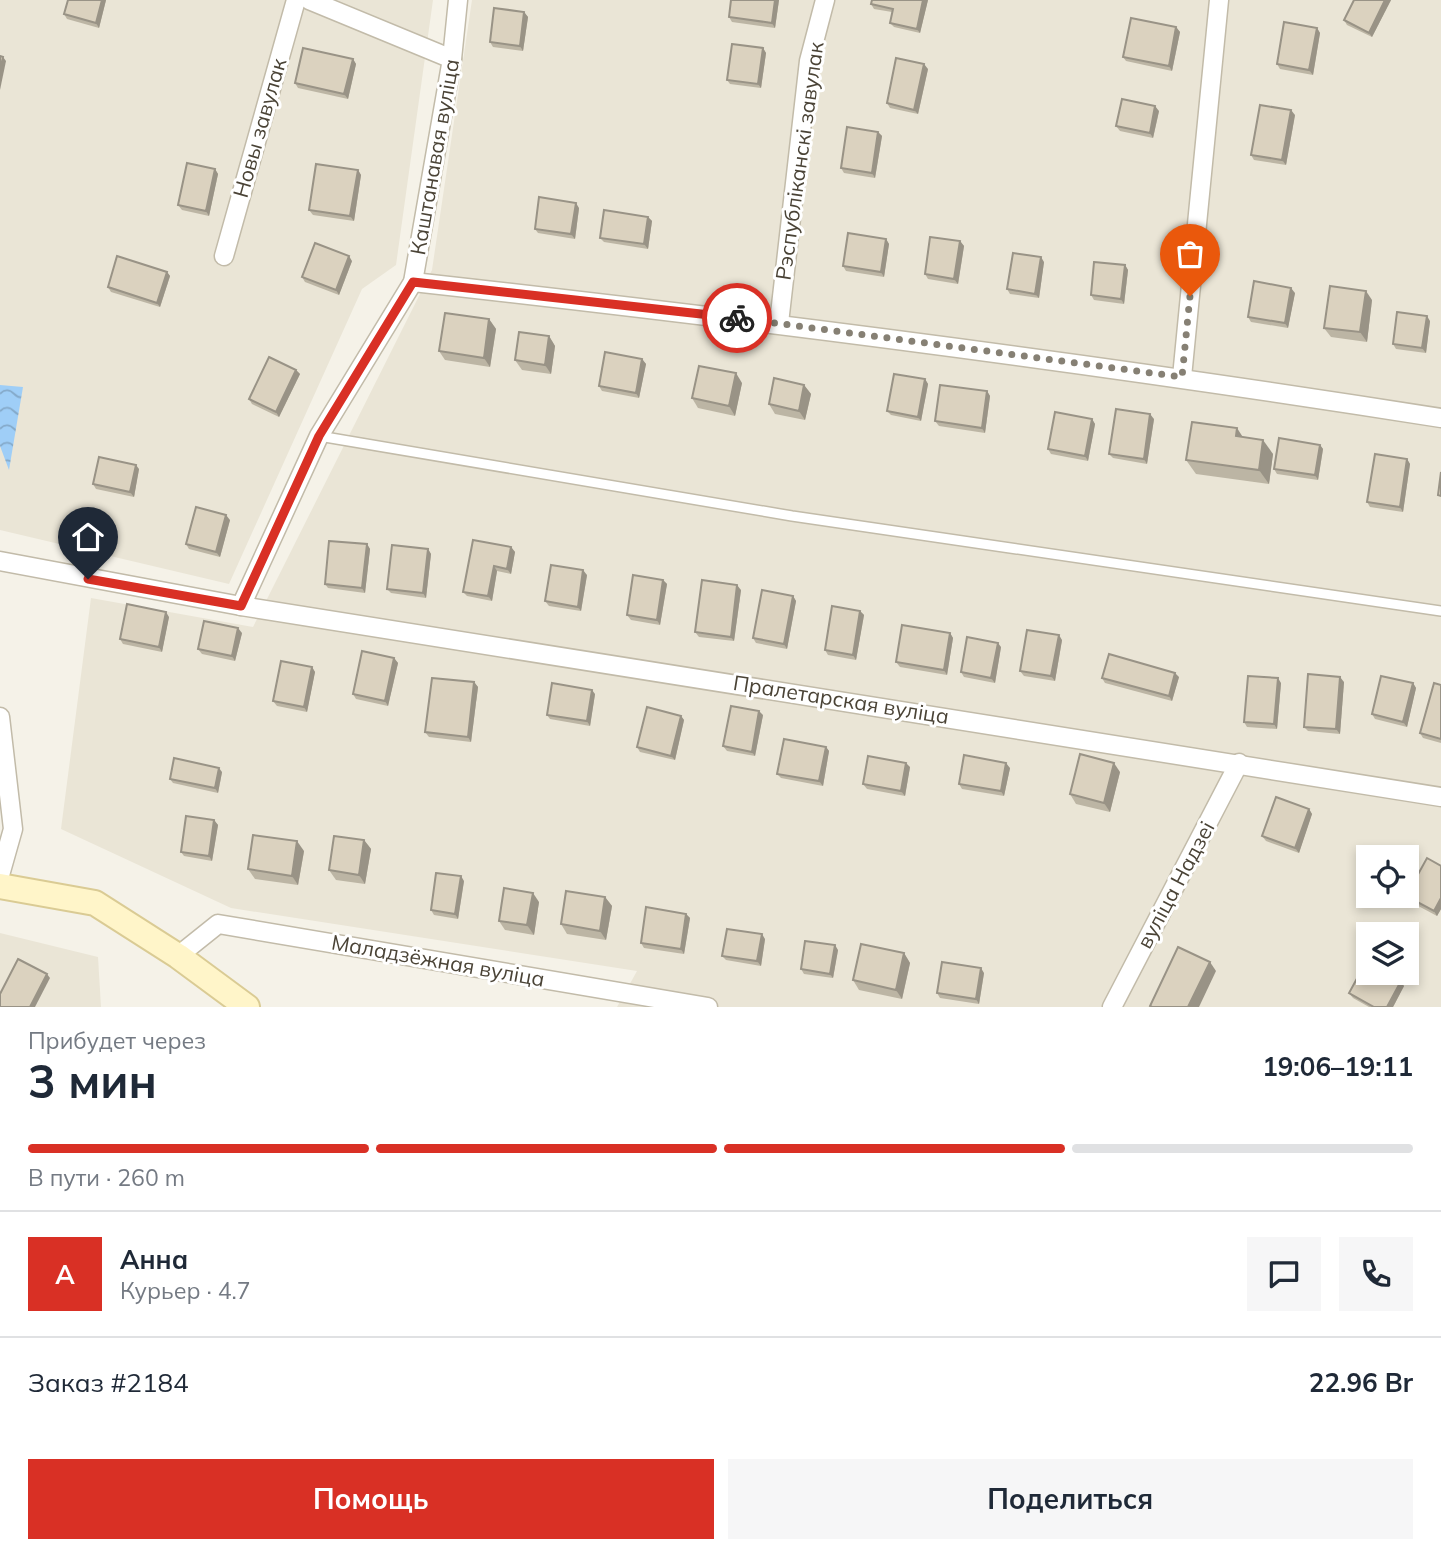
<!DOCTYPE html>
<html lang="ru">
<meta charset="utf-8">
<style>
:root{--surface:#fff;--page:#f6f6f7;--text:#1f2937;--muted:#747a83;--line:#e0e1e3;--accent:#d93025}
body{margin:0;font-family:Mulish,sans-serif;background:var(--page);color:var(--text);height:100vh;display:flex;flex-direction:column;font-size:26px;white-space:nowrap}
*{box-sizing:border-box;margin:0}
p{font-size:23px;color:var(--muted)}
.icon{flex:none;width:38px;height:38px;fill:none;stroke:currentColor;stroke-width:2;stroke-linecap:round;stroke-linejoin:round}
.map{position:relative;height:1007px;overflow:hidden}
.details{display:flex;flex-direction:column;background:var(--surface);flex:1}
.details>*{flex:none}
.controls{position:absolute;left:1356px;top:845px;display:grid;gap:14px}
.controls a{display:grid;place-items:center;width:63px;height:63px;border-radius:0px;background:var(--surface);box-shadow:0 4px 10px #0003;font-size:35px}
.pin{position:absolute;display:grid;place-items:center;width:60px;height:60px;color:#fff;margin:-72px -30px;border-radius:50% 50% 50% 0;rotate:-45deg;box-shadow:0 0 7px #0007}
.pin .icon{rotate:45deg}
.courier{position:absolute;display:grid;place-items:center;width:70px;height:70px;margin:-35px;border:5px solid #d93025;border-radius:50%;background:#fff;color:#222;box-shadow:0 2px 9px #0007}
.overview em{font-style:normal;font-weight:700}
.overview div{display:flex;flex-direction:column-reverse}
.overview{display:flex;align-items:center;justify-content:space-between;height:119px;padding:0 28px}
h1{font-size:46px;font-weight:700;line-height:52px}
.bar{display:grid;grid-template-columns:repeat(4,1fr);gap:10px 7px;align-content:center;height:84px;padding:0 28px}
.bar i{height:9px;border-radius:5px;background:var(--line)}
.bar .active{background:var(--accent)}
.bar p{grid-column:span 4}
.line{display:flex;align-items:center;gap:18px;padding:0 28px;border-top:2px solid var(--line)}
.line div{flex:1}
.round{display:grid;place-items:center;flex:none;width:74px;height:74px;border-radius:0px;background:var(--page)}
.primary-button{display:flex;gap:14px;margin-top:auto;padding:14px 28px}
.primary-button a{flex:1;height:80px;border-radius:0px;background:var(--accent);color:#fff;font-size:28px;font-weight:700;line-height:80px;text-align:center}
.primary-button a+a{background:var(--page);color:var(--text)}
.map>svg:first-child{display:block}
.residential{fill:#eae5d6;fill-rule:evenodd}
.water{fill:url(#water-waves)}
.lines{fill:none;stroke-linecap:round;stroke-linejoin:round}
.service-casing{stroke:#c2bba9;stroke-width:12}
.minor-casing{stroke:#c2bba9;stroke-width:21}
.secondary-casing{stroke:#dacb94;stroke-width:28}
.service{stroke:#fff;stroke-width:9}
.minor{stroke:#fff;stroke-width:18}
.secondary{stroke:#fff5c9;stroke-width:24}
.wall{fill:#bcb5a4}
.shaded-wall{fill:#999386}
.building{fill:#dbd2bf;stroke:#999386;stroke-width:2}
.done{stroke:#868074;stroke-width:7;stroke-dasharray:0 12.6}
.route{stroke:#d93025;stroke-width:9}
.labels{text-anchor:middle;stroke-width:6;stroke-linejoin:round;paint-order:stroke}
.street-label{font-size:21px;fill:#4a4336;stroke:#fff}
</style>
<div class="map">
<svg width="1441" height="1007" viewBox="0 0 1441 1007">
<defs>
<pattern id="water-waves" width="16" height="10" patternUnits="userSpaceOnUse" patternTransform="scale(1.75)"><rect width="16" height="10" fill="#9fcef7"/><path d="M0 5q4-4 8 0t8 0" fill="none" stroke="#84a9c9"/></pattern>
</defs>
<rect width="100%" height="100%" fill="#f5f2e8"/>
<g class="residential">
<polygon points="0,0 433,0 396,265 362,289 229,584 0,530"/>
<path d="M472 0H1441V1007H617L637 971 231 908 61 829 91 598 253 627 432 270ZM1368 858H1407V896H1368ZM1368 934H1407V973H1368Z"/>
<polygon points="0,933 98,957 101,1007 0,1007"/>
</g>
<polygon class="water" points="0,385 23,387 9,470 0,446"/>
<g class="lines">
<g class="service-casing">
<polyline id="service" points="319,436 792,516 1441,611"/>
</g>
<g class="minor-casing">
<g id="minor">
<polyline points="309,0 452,59"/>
<polyline points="224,256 296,0"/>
<path d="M413 282C757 320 1099 364 1441 418"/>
<polyline points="779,323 809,61 825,0"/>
<polyline points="1182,377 1219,0"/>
<polyline points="0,561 241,606 1441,797"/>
<polyline points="241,606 319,436 413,282 452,59 458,0"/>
<polyline points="0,717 13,829 0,875"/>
<polyline points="178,956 218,924 708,1007"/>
<polyline points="1112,1007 1239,763"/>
</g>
</g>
<g class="secondary-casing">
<polyline id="secondary" points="0,886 95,903 178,956 247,1007"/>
</g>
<use href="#service" class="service"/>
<use href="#minor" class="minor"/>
<use href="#secondary" class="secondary"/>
</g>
<g class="wall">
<polygon points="68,0 106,0 99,28 67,19 64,14"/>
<polygon points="731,0 779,0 775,28 732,22 729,17"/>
<polygon points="928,0 920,33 894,27 890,23 892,12 874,9 871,4"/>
<polygon points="1354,0 1391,0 1372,37 1347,25 1344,20"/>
<polygon points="524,12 528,17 523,51 493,47 490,42"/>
<polygon points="1176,27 1180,32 1172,71 1126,61 1123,57"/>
<polygon points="1317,28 1320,33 1313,75 1280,69 1277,64"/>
<polygon points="763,48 766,53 761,88 730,84 727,80"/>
<polygon points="353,59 356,64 348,99 298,88 295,83"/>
<polygon points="928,69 918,114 890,108 887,103"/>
<polygon points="1159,111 1153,138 1120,131 1116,126"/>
<polygon points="1295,115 1286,165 1254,160 1251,155"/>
<polygon points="878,132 882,136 875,178 844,173 841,168"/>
<polygon points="215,169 218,174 209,216 182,210 178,205"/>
<polygon points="358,170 361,175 354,221 313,215 309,210"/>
<polygon points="579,208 575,239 538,233 535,229"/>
<polygon points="648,217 652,221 648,249 604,242 600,238"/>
<polygon points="886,239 889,244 884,277 846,271 843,266"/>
<polygon points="960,241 964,246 958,284 928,279 925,274"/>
<polygon points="352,261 339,295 305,282 302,277"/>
<polygon points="1044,262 1039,298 1010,294 1007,289"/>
<polygon points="1125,265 1128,270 1124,304 1094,300 1091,295"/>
<polygon points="167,272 170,276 160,307 111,292 108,287"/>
<polygon points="1295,293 1288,328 1251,322 1248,317"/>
<polygon points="1372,300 1367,342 1331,337 1324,328"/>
<polygon points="489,319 496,329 490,367 445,360 439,351"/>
<polygon points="1430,321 1426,353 1396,349 1393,344"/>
<polygon points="549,336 555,346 551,374 522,370 515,360"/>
<polygon points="642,359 646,364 639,398 602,391 599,386"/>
<polygon points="296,370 300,374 279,417 252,404 249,399"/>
<polygon points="925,379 928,384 921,421 891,415 887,411"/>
<polygon points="742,383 735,416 698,408 692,398"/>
<polygon points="804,385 811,394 805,420 775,414 769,404"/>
<polygon points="987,391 990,396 985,433 939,426 935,421"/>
<polygon points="1092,419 1095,424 1088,461 1051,454 1048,449"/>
<polygon points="1154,419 1147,464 1113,458 1109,454"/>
<polygon points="1243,437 1273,454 1269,484 1196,474 1186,460"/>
<polygon points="1320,445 1323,449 1318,480 1277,474 1274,469"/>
<polygon points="1407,459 1410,464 1403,512 1370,507 1367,502"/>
<polygon points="139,469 134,497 96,489 93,484"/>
<polygon points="230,520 220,557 189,549 186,544"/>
<polygon points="367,544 370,549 365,593 328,588 325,584"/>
<polygon points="511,547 515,552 511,574 497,571 492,601 467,596 463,592"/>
<polygon points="428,549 431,554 426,598 391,593 387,589"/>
<polygon points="587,575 581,611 549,606 545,601"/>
<polygon points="663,580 667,584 660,625 631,620 627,615"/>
<polygon points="741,590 734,641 699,637 695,632"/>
<polygon points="793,596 796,601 787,649 756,643 753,638"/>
<polygon points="860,611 864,615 856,660 828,655 825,650"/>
<polygon points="169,617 162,652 123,644 120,639"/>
<polygon points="242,633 235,661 202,654 198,649"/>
<polygon points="950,633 953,638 947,675 900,667 896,662"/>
<polygon points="1062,640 1055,681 1024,676 1020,671"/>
<polygon points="1001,647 995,683 964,677 961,672"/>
<polygon points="394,658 398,663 388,706 356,699 353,694"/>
<polygon points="312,667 315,672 307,712 277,706 273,701"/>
<polygon points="1179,677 1172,701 1105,683 1102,678"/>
<polygon points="474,682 478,687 471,742 429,737 425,732"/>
<polygon points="1344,682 1340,734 1308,731 1304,727"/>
<polygon points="1281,683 1277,729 1247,727 1244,722"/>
<polygon points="1413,683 1416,688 1407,727 1375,719 1372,714"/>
<polygon points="1441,685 1441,743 1423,738 1420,733"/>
<polygon points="595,694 590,726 550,719 547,715"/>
<polygon points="763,715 755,756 727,751 723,746"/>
<polygon points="681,716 684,720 675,760 640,752 637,747"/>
<polygon points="826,747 829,751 823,786 781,778 777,774"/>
<polygon points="910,767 905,796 867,789 863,784"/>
<polygon points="1010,768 1004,796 962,789 959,784"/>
<polygon points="222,772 218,793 173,783 170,779"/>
<polygon points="1120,772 1110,812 1076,804 1070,794"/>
<polygon points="1309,809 1312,814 1299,853 1266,841 1262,836"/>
<polygon points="214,820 218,825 212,861 184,856 181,852"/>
<polygon points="364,840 371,849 365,884 336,880 329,870"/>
<polygon points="304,851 298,885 255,879 248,869"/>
<polygon points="1441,866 1441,909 1437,916 1409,901 1406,896"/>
<polygon points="464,881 458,919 434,915 431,910"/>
<polygon points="605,897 612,906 606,940 567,934 561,924"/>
<polygon points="539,902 534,935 505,930 499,921"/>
<polygon points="686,914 690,918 684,954 644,948 641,943"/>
<polygon points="765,939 761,966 726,960 722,956"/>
<polygon points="838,950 833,978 804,974 801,969"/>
<polygon points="904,953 910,963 902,999 859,990 853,980"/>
<polygon points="984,973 979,1004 940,998 937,993"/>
<polygon points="1404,986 1393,1007 1369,1007 1353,998 1349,993"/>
</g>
<g class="shaded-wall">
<polygon points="102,0 106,0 99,28 96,23"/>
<polygon points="775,0 779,0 775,28 772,23"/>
<polygon points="923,0 928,0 920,33 917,29"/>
<polygon points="1385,0 1391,0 1372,37 1369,33"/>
<polygon points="524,12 528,17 523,51 520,46"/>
<polygon points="1176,27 1180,32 1172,71 1169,66"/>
<polygon points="1317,28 1320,33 1313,75 1309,70"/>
<polygon points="763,48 766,53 761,88 758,84"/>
<polygon points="3,57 6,61 0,90 0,70"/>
<polygon points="353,59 356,64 348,99 344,94"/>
<polygon points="924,64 928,69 918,114 914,110"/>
<polygon points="1155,106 1159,111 1153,138 1150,133"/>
<polygon points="1291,110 1295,115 1286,165 1282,160"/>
<polygon points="878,132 882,136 875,178 872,173"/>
<polygon points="215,169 218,174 209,216 206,211"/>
<polygon points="358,170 361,175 354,221 350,216"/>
<polygon points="576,203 579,208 575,239 571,234"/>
<polygon points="648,217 652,221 648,249 644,244"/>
<polygon points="886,239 889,244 884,277 881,272"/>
<polygon points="960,241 964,246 958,284 954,279"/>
<polygon points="349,256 352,261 339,295 336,290"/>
<polygon points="1041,257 1044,262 1039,298 1035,294"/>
<polygon points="1125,265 1128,270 1124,304 1121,299"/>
<polygon points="167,272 170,276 160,307 157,303"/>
<polygon points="1291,288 1295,293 1288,328 1285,323"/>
<polygon points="1366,291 1372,300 1367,342 1360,332"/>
<polygon points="1427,316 1430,321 1426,353 1422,348"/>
<polygon points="489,319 496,329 490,367 484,358"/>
<polygon points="549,336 555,346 551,374 545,365"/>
<polygon points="642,359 646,364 639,398 636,393"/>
<polygon points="296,370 300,374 279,417 276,412"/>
<polygon points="736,373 742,383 735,416 729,406"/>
<polygon points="925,379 928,384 921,421 918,417"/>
<polygon points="804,385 811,394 805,420 799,411"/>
<polygon points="987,391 990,396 985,433 982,428"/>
<polygon points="1150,414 1154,419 1147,464 1144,459"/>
<polygon points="1092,419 1095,424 1088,461 1085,456"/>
<polygon points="1237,428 1246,442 1236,436"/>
<polygon points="1263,440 1273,454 1269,484 1259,470"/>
<polygon points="1320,445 1323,449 1318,480 1315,475"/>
<polygon points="1407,459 1410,464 1403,512 1400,507"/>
<polygon points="136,465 139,469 134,497 130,492"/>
<polygon points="226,515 230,520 220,557 216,552"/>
<polygon points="367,544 370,549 365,593 362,588"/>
<polygon points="511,547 515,552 511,574 507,569"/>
<polygon points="428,549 431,554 426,598 423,593"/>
<polygon points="494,566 497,571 492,601 488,596"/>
<polygon points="583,570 587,575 581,611 578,607"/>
<polygon points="663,580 667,584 660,625 657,620"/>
<polygon points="737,585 741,590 734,641 731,637"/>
<polygon points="793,596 796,601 787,649 784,644"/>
<polygon points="860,611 864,615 856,660 853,655"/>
<polygon points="166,612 169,617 162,652 159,647"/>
<polygon points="238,628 242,633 235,661 232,656"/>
<polygon points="950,633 953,638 947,675 944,670"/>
<polygon points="1059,635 1062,640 1055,681 1051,676"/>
<polygon points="998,643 1001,647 995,683 991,678"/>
<polygon points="394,658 398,663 388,706 385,701"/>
<polygon points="312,667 315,672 307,712 304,707"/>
<polygon points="1175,673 1179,677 1172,701 1169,696"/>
<polygon points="1340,677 1344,682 1340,734 1336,729"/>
<polygon points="1278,678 1281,683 1277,729 1274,724"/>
<polygon points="474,682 478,687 471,742 468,737"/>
<polygon points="1413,683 1416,688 1407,727 1403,722"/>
<polygon points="592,690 595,694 590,726 587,721"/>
<polygon points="759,711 763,715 755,756 752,752"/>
<polygon points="681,716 684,720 675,760 671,756"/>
<polygon points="826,747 829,751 823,786 819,781"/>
<polygon points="906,763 910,767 905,796 901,791"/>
<polygon points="1006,763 1010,768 1004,796 1001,791"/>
<polygon points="1114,763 1120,772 1110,812 1104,803"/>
<polygon points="219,768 222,772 218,793 215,788"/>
<polygon points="1309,809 1312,814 1299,853 1295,848"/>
<polygon points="214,820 218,825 212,861 209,856"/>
<polygon points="364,840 371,849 365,884 359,875"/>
<polygon points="297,841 304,851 298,885 292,876"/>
<polygon points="461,876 464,881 458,919 455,914"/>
<polygon points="533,893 539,902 534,935 527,925"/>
<polygon points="605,897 612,906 606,940 600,931"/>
<polygon points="1441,898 1441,909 1437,916 1434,911"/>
<polygon points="686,914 690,918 684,954 681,949"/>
<polygon points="762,934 765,939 761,966 757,961"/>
<polygon points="835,945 838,950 833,978 830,974"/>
<polygon points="904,953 910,963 902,999 896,990"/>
<polygon points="1210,962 1216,971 1199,1007 1188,1007"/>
<polygon points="981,968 984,973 979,1004 976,999"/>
<polygon points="47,974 50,978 35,1007 30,1007"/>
<polygon points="1401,981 1404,986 1393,1007 1387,1007"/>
</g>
<g class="building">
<polygon points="68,0 102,0 96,23 64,14"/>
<polygon points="731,0 775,0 772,23 729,17"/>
<polygon points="872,0 923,0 917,29 890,23 893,9 871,4"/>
<polygon points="1354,0 1385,0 1369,33 1344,20"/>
<polygon points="494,8 524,12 520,46 490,42"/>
<polygon points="1131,18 1176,27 1169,66 1123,57"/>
<polygon points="1284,22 1317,28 1309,70 1277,64"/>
<polygon points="732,44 763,48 758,84 727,80"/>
<polygon points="303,48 353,59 344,94 295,83"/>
<polygon points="0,56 3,57 0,70"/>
<polygon points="896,58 924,64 914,110 887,103"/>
<polygon points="1122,99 1155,106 1150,133 1116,126"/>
<polygon points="1260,105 1291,110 1282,160 1251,155"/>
<polygon points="847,127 878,132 872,173 841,168"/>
<polygon points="187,163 215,169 206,211 178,205"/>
<polygon points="316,164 358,170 350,216 309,210"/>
<polygon points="539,197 576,203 571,234 535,229"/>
<polygon points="604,210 648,217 644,244 600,238"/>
<polygon points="848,233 886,239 881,272 843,266"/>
<polygon points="930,237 960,241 954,279 925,274"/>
<polygon points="315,243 349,256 336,290 302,277"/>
<polygon points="1013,253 1041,257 1035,294 1007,289"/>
<polygon points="117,256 167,272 157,303 108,287"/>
<polygon points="1094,262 1125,265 1121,299 1091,295"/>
<polygon points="1254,281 1291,288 1285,323 1248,317"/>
<polygon points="1330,286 1366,291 1360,332 1324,328"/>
<polygon points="1397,312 1427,316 1422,348 1393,344"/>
<polygon points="445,313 489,319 484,358 439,351"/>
<polygon points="519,332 549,336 545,365 515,360"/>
<polygon points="605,352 642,359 636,393 599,386"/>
<polygon points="269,357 296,370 276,412 249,399"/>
<polygon points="699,366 736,373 729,406 692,398"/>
<polygon points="894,374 925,379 918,417 887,411"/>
<polygon points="774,378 804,385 799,411 769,404"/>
<polygon points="940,385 987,391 982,428 935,421"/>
<polygon points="1116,409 1150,414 1144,459 1109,454"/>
<polygon points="1055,412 1092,419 1085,456 1048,449"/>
<polygon points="1192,422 1237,428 1236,436 1263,440 1259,470 1186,460"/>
<polygon points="1279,438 1320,445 1315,475 1274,469"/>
<polygon points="1375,454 1407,459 1400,507 1367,502"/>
<polygon points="99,457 136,465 130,492 93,484"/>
<polygon points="1441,472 1441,496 1438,495"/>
<polygon points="196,507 226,515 216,552 186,544"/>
<polygon points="473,540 511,547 507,569 494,566 488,596 463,592"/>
<polygon points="329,541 367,544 362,588 325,584"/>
<polygon points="392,545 428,549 423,593 387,589"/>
<polygon points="551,565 583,570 578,607 545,601"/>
<polygon points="633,575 663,580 657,620 627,615"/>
<polygon points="702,580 737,585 731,637 695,632"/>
<polygon points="762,590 793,596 784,644 753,638"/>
<polygon points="127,604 166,612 159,647 120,639"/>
<polygon points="832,606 860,611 853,655 825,650"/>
<polygon points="204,621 238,628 232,656 198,649"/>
<polygon points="902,625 950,633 944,670 896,662"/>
<polygon points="1027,630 1059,635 1051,676 1020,671"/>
<polygon points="967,637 998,643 991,678 961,672"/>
<polygon points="362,651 394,658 385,701 353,694"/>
<polygon points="1109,654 1175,673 1169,696 1102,678"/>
<polygon points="281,661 312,667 304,707 273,701"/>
<polygon points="1308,674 1340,677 1336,729 1304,727"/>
<polygon points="1248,676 1278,678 1274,724 1244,722"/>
<polygon points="1381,676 1413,683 1403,722 1372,714"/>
<polygon points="432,678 474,682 468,737 425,732"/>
<polygon points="552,683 592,690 587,721 547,715"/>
<polygon points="1434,683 1441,685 1441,739 1420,733"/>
<polygon points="731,706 759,711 752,752 723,746"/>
<polygon points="647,707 681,716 671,756 637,747"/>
<polygon points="784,739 826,747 819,781 777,774"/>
<polygon points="1080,754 1114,763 1104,803 1070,794"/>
<polygon points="964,755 1006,763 1001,791 959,784"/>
<polygon points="868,756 906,763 901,791 863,784"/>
<polygon points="174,758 219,768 215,788 170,779"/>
<polygon points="1276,797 1309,809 1295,848 1262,836"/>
<polygon points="186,816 214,820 209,856 181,852"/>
<polygon points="253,835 297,841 292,876 248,869"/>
<polygon points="334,836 364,840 359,875 329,870"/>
<polygon points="1427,858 1441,866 1441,898 1434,911 1406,896"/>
<polygon points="436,873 461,876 455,914 431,910"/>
<polygon points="504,888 533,893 527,925 499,921"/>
<polygon points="566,891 605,897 600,931 561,924"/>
<polygon points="646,907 686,914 681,949 641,943"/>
<polygon points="727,929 762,934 757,961 722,956"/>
<polygon points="805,941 835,945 830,974 801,969"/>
<polygon points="861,944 904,953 896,990 853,980"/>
<polygon points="1178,947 1210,962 1188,1007 1152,1007 1150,1006"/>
<polygon points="18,959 47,974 30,1007 0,1007 0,994"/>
<polygon points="942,962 981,968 976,999 937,993"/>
<polygon points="1366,962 1368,964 1368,973 1386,973 1401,981 1387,1007 1374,1007 1349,993"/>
</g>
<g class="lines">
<polyline class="done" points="737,318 1182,377 1190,296"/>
<polyline class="route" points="88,579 241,606 319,436 413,282 737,318"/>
</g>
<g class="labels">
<g class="street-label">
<text transform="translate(260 128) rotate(-74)" y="7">Новы завулак</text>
<text transform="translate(435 157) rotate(-80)" y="7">Каштанавая вуліца</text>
<text transform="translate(800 161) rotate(-82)" y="7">Рэспубліканскі завулак</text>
<text transform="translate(841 700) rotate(9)" y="7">Пралетарская вуліца</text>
<text transform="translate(1176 885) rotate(-62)" y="7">вуліца Надзеі</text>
<text transform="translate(438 961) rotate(10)" y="7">Маладзёжная вуліца</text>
</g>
</g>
</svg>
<div class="controls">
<a><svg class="icon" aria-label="locate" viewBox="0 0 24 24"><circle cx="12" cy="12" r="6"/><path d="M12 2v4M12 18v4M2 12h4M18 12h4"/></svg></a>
<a><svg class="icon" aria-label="layers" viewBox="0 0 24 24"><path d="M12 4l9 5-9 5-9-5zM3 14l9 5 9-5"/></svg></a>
</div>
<div class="pin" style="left:1190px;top:296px;background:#ea580c"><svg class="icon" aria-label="bag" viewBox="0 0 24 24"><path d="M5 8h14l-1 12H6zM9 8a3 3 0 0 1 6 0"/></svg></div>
<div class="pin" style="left:88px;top:579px;background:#1f2937"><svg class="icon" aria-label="home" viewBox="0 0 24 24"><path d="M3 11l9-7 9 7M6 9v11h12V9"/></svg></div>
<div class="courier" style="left:737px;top:318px"><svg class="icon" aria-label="bike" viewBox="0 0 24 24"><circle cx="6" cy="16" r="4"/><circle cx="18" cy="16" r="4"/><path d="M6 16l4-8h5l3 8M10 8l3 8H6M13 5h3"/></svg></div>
</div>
<section class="details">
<div class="overview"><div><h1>3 мин</h1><p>Прибудет через</p></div><em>19:06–19:11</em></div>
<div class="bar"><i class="active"></i><i class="active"></i><i class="active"></i><i></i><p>В пути · 260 m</p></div>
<div class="line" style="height:126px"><b class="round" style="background:var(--accent);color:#fff">А</b><div><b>Анна</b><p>Курьер · 4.7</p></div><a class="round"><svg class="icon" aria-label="chat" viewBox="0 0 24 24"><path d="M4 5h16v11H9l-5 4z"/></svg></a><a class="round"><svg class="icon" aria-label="phone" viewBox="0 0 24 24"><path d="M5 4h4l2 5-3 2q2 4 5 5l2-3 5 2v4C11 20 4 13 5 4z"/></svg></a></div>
<div class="line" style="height:91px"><div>Заказ #2184</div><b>22.96 Br</b></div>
<div class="primary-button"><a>Помощь</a><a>Поделиться</a></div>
</section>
